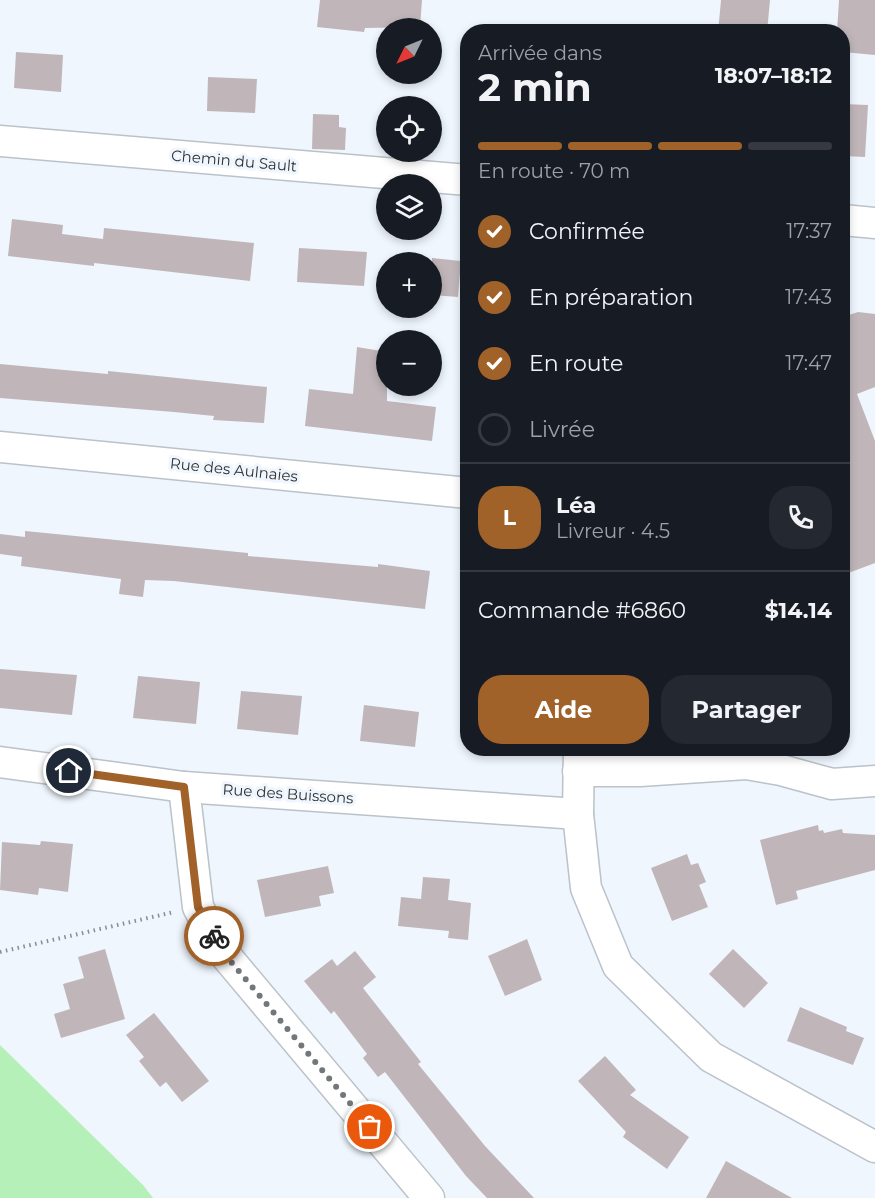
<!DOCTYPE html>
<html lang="fr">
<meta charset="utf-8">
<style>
:root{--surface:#171b24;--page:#242831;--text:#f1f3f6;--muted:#9ea1a6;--line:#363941;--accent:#a16229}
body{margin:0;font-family:Montserrat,sans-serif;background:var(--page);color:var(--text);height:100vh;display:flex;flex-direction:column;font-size:22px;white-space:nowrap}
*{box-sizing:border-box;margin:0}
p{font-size:20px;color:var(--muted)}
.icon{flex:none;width:33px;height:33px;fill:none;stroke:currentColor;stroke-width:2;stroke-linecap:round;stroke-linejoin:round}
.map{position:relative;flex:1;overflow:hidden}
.side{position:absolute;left:460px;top:24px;width:390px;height:732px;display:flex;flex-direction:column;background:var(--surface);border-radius:24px;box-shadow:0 3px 9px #0003}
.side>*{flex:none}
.needle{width:39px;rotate:227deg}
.tools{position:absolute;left:376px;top:18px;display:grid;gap:12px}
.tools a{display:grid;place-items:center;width:66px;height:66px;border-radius:50%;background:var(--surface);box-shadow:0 3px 9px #0003;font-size:30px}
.pin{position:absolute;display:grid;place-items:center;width:51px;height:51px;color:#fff;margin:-26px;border:3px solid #fff;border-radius:50%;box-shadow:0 2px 6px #0007}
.courier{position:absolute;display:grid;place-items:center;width:60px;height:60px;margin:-30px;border:4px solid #a16229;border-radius:50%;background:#fff;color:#222;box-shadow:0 2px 8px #0007}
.overview em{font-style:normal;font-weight:700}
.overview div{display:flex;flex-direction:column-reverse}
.overview{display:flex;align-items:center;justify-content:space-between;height:102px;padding:0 18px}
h1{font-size:39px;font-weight:700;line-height:45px}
.bar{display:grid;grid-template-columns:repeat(4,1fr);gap:9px 6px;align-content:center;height:72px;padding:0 18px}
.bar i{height:8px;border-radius:4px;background:var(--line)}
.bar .active{background:var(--accent)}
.bar p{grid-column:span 4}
.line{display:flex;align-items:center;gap:15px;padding:0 18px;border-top:2px solid var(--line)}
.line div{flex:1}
.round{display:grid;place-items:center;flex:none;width:63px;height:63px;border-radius:24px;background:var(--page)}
ol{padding:0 18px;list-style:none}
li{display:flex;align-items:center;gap:18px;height:66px}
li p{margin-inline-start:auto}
li .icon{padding:6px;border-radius:50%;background:var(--accent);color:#fff;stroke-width:4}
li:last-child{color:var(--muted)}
li i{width:33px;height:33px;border:3px solid var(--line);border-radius:50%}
.cta{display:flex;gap:12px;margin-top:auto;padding:12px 18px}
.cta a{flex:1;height:69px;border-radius:24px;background:var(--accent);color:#fff;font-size:24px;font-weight:700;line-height:69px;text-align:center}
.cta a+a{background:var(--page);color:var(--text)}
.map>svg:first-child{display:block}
.green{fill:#b5f0b8}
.building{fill:#c0b6ba}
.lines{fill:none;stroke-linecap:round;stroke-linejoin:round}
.minor-casing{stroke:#bbc2c9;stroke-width:33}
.path{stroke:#888d91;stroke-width:4;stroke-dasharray:1.5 4.5;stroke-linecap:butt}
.minor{stroke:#fff;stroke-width:30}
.done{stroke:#72777a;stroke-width:6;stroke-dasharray:0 10.8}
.route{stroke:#a16229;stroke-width:8}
.labels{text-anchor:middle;stroke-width:6;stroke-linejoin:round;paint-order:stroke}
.street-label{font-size:15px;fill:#2f3234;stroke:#eff6fd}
</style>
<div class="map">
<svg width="875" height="1198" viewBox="0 0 875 1198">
<rect width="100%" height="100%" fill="#eff6fd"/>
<polygon class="green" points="0,1045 143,1185 153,1198 0,1198"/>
<g class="building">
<polygon points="320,0 422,0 420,27 365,28 364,32 317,27"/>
<polygon points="721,0 770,0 767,32 718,32"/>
<polygon points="839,0 875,0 875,55 843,52 843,32 837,32"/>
<polygon points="16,52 63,55 61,92 14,88"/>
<polygon points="208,77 257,79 255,113 207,111"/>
<polygon points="843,104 868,105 865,157 843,156"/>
<polygon points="313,114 339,115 339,127 346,128 345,150 312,149"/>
<polygon points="12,219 63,225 62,234 103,239 104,228 254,243 250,281 94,263 94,266 8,256"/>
<polygon points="299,248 367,252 364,286 297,282"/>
<polygon points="432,258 461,261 458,297 432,295"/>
<polygon points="858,312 875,314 875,387 857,394 875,441 875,563 843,575 843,317"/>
<polygon points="357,347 387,352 387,401 436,407 432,441 305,426 309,389 353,394"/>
<polygon points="0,364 108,374 108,371 267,387 264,423 213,420 214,416 174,412 0,398"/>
<polygon points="25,531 248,553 248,556 378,567 378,564 430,571 425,609 174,581 145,580 143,597 119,594 121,579 21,566 22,557 0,554 0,534 25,537"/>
<polygon points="0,669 77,675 72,715 0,708"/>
<polygon points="138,676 200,682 196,724 133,718"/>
<polygon points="241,691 302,696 298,735 237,729"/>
<polygon points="364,705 419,712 415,747 360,741"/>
<polygon points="818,825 819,831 823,830 824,833 842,829 843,833 875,835 875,870 796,891 798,899 776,905 760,840"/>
<polygon points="41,841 73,844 68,892 39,888 38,895 0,890 2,842 40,845"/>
<polygon points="687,854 691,865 698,863 706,882 699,885 708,907 672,921 651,868"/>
<polygon points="328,866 334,893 319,896 321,906 265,917 257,880"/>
<polygon points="423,877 450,879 448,900 471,903 468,940 448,938 449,931 398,926 401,897 421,899"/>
<polygon points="527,939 542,980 505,996 488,956"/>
<polygon points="105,949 125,1019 61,1038 54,1014 70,1009 63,984 84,978 78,957"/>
<polygon points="733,949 768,983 744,1008 709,974"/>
<polygon points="355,951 376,977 363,988 421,1062 418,1064 485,1146 534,1198 487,1198 466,1176 385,1072 378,1077 363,1058 367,1054 334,1011 331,1014 304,981 332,959 337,966"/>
<polygon points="800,1007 847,1027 846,1031 864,1038 853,1065 787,1041"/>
<polygon points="154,1013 209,1081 182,1102 166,1082 160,1087 139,1061 144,1057 126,1035"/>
<polygon points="605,1056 636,1090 630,1095 689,1137 667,1169 623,1137 626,1132 578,1081"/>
<polygon points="726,1161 792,1198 706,1198"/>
</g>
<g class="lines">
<g class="minor-casing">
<g id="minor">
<polyline points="0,141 468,180"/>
<polyline points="843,220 875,223"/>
<polyline points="0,447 468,493"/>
<polyline points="579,748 578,814 586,888 618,966 711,1057 875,1147"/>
<polyline points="0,762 184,787 578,814"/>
<polyline points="578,771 640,771 746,764 781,770 832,784 875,781"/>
<polyline points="184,787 198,907 221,950 429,1198"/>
</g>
</g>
<polyline class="path" points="0,952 174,912"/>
<use href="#minor" class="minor"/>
</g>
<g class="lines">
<polyline class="done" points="214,936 221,950 370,1127"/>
<polyline class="route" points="69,771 184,787 198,907 214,936"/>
</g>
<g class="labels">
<g class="street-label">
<text transform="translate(234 161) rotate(5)" y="5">Chemin du Sault</text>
<text transform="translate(234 470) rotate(6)" y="5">Rue des Aulnaies</text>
<text transform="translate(288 794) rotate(4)" y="5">Rue des Buissons</text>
</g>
</g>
</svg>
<div class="tools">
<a><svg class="needle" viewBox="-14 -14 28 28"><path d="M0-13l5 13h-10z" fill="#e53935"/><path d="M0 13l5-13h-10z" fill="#9ea1a6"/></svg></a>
<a><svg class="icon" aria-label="locate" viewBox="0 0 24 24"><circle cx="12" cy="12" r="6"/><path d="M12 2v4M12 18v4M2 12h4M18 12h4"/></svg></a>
<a><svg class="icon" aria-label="layers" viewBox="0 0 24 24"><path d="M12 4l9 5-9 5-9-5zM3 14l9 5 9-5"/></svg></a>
<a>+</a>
<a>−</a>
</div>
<div class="pin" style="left:370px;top:1127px;background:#ea580c"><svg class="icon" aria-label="bag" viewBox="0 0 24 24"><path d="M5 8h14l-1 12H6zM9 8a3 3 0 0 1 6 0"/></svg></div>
<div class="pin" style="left:69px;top:771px;background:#1f2937"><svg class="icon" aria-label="home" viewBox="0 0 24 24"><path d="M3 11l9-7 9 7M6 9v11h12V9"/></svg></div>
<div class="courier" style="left:214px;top:936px"><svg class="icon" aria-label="bike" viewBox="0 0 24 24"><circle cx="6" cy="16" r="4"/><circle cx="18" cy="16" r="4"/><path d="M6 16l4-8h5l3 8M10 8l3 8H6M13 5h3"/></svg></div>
<section class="side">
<div class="overview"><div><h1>2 min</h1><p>Arrivée dans</p></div><em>18:07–18:12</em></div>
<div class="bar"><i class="active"></i><i class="active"></i><i class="active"></i><i></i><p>En route · 70 m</p></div>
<ol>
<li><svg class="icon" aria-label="check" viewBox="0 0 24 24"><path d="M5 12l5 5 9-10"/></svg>Confirmée<p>17:37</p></li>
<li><svg class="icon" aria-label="check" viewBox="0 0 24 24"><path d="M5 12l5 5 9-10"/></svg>En préparation<p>17:43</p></li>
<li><svg class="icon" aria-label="check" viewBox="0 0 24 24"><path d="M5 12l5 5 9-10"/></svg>En route<p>17:47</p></li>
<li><i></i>Livrée</li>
</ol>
<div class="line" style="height:108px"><b class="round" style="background:var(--accent);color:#fff">L</b><div><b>Léa</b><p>Livreur · 4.5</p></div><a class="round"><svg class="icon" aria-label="phone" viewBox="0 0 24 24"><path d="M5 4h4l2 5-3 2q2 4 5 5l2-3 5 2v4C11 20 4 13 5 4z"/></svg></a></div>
<div class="line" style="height:78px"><div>Commande #6860</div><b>$14.14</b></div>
<div class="cta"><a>Aide</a><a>Partager</a></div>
</section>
</div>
